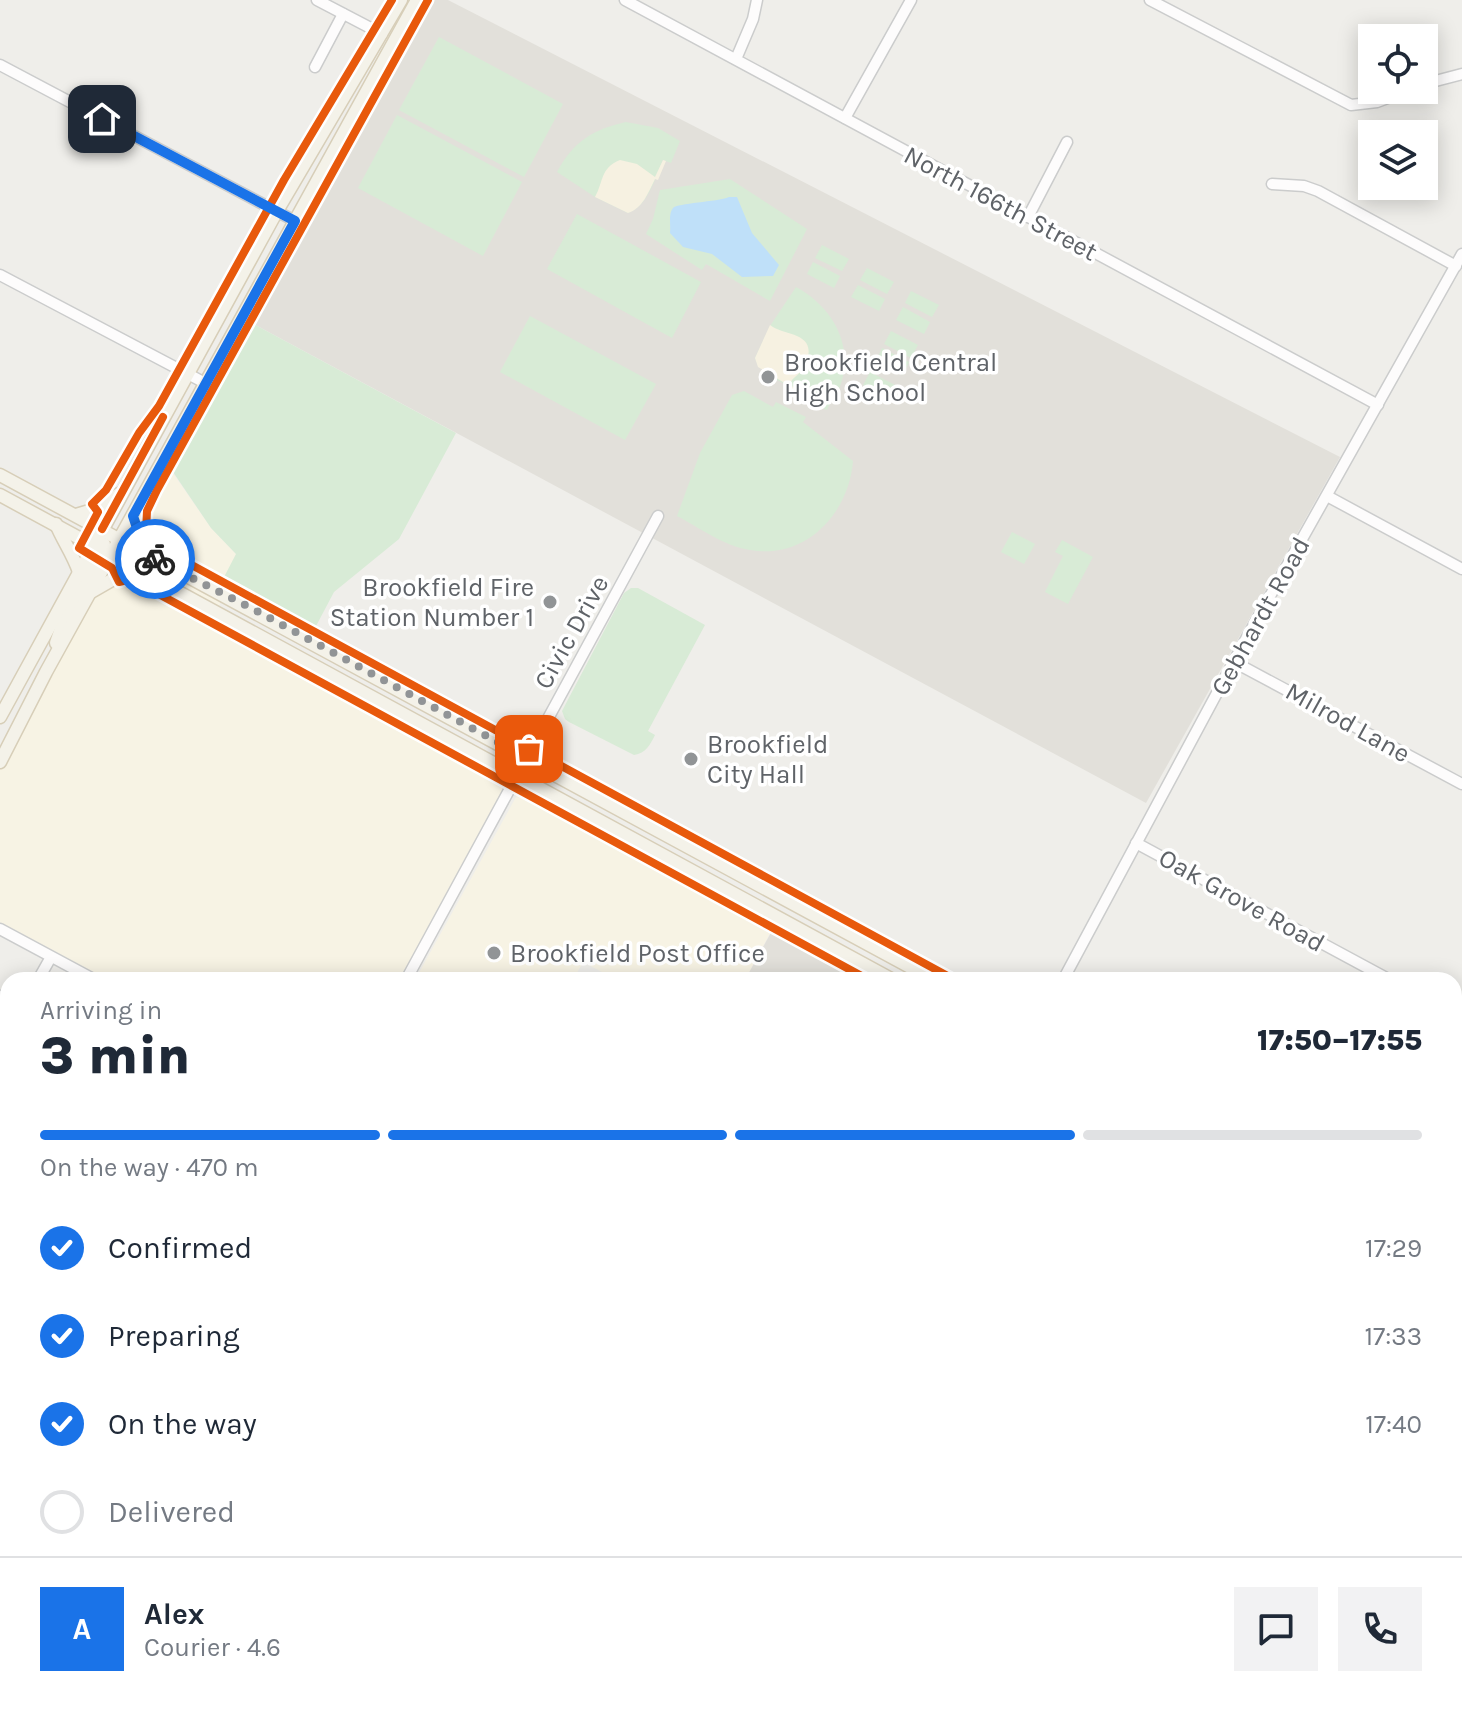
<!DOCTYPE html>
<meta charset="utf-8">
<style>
:root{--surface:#fff;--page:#f2f2f3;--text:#1f2937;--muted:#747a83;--line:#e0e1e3;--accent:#1a73e8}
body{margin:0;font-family:Karla,sans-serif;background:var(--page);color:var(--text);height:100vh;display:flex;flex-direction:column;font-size:30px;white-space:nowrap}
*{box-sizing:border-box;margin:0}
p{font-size:26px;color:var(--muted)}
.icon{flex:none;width:44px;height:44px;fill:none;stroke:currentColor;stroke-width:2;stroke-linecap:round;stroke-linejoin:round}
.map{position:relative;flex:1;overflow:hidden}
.sheet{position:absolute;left:0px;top:972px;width:1462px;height:746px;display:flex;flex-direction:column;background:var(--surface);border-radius:24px 24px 0 0;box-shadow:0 4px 20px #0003}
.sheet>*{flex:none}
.fabs{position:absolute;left:1358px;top:24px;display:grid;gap:16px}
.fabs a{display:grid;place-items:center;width:80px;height:80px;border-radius:0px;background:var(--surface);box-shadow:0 4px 20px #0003;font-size:40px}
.pin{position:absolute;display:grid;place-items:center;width:68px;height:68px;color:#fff;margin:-34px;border-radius:16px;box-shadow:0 4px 12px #0006}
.courier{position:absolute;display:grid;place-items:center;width:80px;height:80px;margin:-40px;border:6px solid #1a73e8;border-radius:50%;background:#fff;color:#222;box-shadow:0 2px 10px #0007}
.summary em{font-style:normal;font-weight:800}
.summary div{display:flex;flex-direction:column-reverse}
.summary{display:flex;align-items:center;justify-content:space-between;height:136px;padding:0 40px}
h1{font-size:52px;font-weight:800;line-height:60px}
.bar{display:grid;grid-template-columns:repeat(4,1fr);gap:12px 8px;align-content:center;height:96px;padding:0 40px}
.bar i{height:10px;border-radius:6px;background:var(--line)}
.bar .selected{background:var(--accent)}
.bar p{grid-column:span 4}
.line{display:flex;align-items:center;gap:20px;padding:0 40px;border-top:2px solid var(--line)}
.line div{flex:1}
.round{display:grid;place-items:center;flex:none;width:84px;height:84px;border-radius:0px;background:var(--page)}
ol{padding:0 40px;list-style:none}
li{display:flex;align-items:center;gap:24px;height:88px}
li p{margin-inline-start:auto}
li .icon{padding:8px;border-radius:50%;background:var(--accent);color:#fff;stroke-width:4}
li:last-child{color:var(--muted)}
li i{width:44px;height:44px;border:4px solid var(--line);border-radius:50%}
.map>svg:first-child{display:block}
.commercial{fill:#f7f3e4}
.education{fill:#e2e0da}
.green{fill:#d8ebd6}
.sand{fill:#f6f1e1}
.water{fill:#bfe0f9}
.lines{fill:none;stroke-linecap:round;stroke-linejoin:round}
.minor-casing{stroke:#cbcccc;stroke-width:13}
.major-casing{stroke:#d7ceb8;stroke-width:15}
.minor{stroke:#fdfcfc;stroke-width:10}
.major{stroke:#f4f2e9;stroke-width:12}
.cycleway-casing{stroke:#fff;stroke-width:13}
.cycleway{stroke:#e8590c;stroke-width:8}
.done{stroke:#919496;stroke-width:8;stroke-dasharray:0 14.4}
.route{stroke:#1a73e8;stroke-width:10}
.poi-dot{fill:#919496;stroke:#fff;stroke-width:3}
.labels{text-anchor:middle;stroke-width:7;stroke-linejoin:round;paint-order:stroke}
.street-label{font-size:26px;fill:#5f6368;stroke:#fff}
.poi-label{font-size:26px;fill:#5f6368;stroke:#fff;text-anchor:start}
</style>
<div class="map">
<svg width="1462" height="1717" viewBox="0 0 1462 1717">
<rect width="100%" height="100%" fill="#efeeea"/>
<g class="commercial">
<polygon points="168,466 211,528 236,554 215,619 497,772 510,785 406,980 95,980 0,929 0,762 106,565"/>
<polygon points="521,788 532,791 775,924 745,980 617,980 583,962 573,980 415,980"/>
</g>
<g class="education">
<polygon points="424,0 448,0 1340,457 1146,803 248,321"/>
<polygon points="779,918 893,980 745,980"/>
</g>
<g class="green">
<polygon points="439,37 563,104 524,177 399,110"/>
<polygon points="397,115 522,182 483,256 358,188"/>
<path d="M626 122 658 128 680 141 671 163 663 160C655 179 647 207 628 213L595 197 557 172C573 142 593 129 626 122Z"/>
<polygon points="730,179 807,229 770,301 706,264 702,270 646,234 653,219 660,190"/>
<polygon points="577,214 701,282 672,338 547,269"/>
<polygon points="822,245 849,259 842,271 815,258"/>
<polygon points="813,262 840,276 834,288 807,274"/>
<polygon points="867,268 894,282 887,294 860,280"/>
<polygon points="858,285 885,299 879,311 851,297"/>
<path d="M796 287C833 307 856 347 839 389 835 399 830 402 827 410L804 401 807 393C788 385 761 377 755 358L770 326Z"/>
<polygon points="911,291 939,305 932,317 905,303"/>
<polygon points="903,307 930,322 924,334 896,320"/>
<polygon points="530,316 656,384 625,440 500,372"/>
<polygon points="248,321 456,433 399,539 334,592 315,628 223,579 236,554 211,528 171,469"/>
<polygon points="891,331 918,345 911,358 884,344"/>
<polygon points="882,348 909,362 903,375 876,361"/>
<polygon points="870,372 897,386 891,399 863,385"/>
<path d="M744 391 773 407 776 402 806 417 803 422 853 461C849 513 806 560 750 550 724 546 700 528 677 516L700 453 732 395Z"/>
<polygon points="1012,532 1035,544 1024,564 1001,552"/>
<polygon points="1062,540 1093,557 1068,604 1045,592 1063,556 1055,552"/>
<path d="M631 588H638L705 625 648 731 655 735C650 745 646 753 634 755L569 722 565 719 562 711 624 593Z"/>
</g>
<g class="sand">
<path d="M620 160 637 164 655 177 663 160 666 161 658 180 655 179C648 193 643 208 628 213L595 197C604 181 600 168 620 160Z"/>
<path d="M770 325C785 337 820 331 805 366 801 374 793 376 789 385L807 393 806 396 787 389 788 385 758 367 755 358Z"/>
</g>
<path class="water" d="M729 197H737L752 233 779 265 773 276 742 277 712 254 683 247 670 233C671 225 668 214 673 208 677 203 717 202 729 197Z"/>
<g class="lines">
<g class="minor-casing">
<g id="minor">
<polyline points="317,0 382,34"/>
<polyline points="625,0 1378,405"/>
<polyline points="1150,0 1351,105 1377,102 1409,90"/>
<polyline points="736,59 753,19 757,0"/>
<polyline points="0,65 295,221"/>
<polyline points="315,67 343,14"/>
<polyline points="1424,84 1462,74"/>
<polyline points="845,118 911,0"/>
<polyline points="1272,184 1304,186 1318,191 1456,266"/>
<polyline points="1028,217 1067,142"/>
<polyline points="0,275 205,383"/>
<polyline points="1327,496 1462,569"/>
<polyline points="1234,662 1462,784"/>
<polyline points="1136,843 1390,980"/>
<polyline points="0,929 95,980"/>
<polyline points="38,980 51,957"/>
<polyline points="406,980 658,516"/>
<polyline points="1063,980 1247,637 1462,254"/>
<polyline points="0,996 8,1000"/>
<polyline points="1454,1015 1462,1019"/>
<polyline points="0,1027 8,1012"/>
<polyline points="0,1061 8,1065"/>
<polyline points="0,1168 8,1167"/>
<polyline points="0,1385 8,1378"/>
<polyline points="1454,1647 1462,1632"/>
<polyline points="0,1663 8,1656"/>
<polyline points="888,1710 901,1717"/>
<polyline points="954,1710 954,1717"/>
<polyline points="1439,1710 1451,1717"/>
<polyline points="292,1717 292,1710"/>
<polyline points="446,1717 447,1713"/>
<polyline points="660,1717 664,1710"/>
<polyline points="1416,1717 1420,1710"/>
</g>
</g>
<g class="major-casing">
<g id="major">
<polyline points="0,475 934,980"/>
<polyline points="0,495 893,980"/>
<polyline points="76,515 96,509 119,494"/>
<polyline points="133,516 151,556"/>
<path d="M56 524C63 541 73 554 79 572"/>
<polyline points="91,592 117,577 139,570"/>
<polyline points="56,643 64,620 104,544"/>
<polyline points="0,717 277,211 401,0"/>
<polyline points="0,762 46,672 417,0"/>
<polyline points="1454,1262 1462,1266"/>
<polyline points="1454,1285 1462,1289"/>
</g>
</g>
<use href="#minor" class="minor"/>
<use href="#major" class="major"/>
<g class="cycleway-casing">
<g id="cycleway">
<polyline points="392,0 284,180 159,406 139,433 106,490 92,504 98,512 79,548 112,568 119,582 131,579 869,980"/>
<polyline points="428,0 157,490 147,511 146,531 166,551 955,980"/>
<polyline points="102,529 163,417"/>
</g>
</g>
<use href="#cycleway" class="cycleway"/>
</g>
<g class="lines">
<polyline class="done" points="155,559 255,610 525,757 529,749"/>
<polyline class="route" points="102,119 295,221 133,516 139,534 155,559"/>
</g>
<g class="poi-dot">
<circle cx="768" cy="377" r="8"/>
<circle cx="550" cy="602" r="8"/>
<circle cx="691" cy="759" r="8"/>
<circle cx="494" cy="953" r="8"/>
</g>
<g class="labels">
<g class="street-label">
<text transform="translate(1001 203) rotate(28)" y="9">North 166th Street</text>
<text transform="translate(1260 616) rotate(-61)" y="9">Gebhardt Road</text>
<text transform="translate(571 632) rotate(-61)" y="9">Civic Drive</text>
<text transform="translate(1348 722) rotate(29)" y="9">Milrod Lane</text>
<text transform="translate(1242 900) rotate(29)" y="9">Oak Grove Road</text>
</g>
<g class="poi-label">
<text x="784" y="371">Brookfield Central<tspan x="784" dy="30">High School</tspan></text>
<text x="534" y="596" text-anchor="end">Brookfield Fire<tspan x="534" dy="30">Station Number 1</tspan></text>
<text x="707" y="753">Brookfield<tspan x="707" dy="30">City Hall</tspan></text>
<text x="510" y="962">Brookfield Post Office</text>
</g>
</g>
</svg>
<div class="fabs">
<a><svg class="icon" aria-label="locate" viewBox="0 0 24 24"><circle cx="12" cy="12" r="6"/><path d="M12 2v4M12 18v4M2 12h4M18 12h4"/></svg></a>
<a><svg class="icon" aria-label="layers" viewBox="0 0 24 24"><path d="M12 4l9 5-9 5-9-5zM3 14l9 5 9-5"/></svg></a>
</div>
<div class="pin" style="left:529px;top:749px;background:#ea580c"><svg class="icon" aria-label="bag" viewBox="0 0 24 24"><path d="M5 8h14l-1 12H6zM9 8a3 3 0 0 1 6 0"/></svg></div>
<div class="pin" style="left:102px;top:119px;background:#1f2937"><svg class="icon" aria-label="home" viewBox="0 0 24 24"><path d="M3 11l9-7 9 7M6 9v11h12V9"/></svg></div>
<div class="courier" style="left:155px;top:559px"><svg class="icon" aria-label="bike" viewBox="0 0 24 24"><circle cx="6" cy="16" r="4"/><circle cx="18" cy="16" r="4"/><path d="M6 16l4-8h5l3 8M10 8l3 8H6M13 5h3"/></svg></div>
<section class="sheet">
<div class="summary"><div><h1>3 min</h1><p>Arriving in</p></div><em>17:50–17:55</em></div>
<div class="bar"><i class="selected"></i><i class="selected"></i><i class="selected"></i><i></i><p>On the way · 470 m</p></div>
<ol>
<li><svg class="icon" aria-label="check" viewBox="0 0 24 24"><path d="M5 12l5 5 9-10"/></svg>Confirmed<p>17:29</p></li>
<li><svg class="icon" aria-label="check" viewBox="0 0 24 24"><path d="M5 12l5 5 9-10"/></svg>Preparing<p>17:33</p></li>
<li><svg class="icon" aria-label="check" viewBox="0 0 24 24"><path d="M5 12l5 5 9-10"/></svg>On the way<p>17:40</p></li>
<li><i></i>Delivered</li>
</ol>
<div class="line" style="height:144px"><b class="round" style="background:var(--accent);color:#fff">A</b><div><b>Alex</b><p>Courier · 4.6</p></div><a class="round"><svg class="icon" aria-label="chat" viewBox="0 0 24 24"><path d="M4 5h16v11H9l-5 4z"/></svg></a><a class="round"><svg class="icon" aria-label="phone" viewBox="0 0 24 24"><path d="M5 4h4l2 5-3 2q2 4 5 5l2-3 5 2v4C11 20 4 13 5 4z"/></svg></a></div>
</section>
</div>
